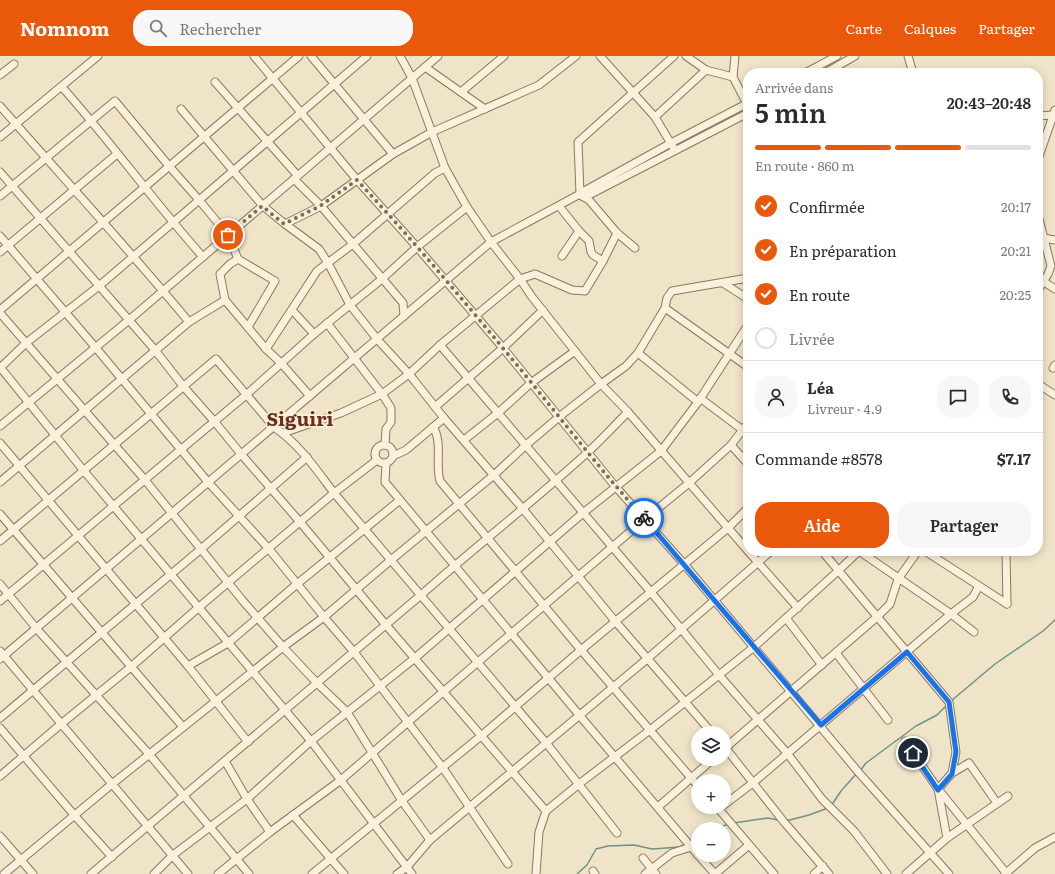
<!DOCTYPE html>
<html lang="fr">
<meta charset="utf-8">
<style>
:root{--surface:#fff;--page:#f7f7f7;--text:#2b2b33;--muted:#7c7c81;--line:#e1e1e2;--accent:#ea580c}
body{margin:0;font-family:Literata,serif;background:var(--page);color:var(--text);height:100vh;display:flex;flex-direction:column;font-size:15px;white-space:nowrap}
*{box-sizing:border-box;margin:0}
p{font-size:13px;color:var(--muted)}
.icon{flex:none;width:22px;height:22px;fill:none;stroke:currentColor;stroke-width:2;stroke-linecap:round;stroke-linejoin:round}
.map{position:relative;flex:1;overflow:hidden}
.panel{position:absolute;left:743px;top:12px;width:300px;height:488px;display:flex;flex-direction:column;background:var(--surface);border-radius:16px;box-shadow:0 2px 10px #0003}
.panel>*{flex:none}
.buttons{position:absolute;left:691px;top:670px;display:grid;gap:8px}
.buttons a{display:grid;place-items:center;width:40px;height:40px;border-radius:50%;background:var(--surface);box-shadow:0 2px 10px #0003;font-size:20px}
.pin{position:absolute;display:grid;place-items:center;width:34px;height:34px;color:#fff;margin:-17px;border:2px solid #fff;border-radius:50%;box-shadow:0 1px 4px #0007}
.courier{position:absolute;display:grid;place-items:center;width:40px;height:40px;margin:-20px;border:3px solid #1a73e8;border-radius:50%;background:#fff;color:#222;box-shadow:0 1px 5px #0007}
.headline em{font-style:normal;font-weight:600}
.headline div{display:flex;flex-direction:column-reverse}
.headline{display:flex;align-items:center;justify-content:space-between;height:68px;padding:0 12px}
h1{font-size:26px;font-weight:600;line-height:30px}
.bar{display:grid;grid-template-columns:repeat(4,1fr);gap:6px 4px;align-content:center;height:48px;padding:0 12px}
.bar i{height:5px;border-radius:3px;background:var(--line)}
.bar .on{background:var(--accent)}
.bar p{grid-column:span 4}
.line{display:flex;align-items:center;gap:10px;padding:0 12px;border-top:1px solid var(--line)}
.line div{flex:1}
.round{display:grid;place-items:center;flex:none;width:42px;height:42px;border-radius:16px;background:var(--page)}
ol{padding:0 12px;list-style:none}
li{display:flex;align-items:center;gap:12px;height:44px}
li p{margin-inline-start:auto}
li .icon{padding:4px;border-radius:50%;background:var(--accent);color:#fff;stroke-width:4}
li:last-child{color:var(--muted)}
li i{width:22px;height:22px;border:2px solid var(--line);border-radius:50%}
.cta{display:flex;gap:8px;margin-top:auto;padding:8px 12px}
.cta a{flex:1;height:46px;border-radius:16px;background:var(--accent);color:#fff;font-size:16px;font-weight:600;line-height:46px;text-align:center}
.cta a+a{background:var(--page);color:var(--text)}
header{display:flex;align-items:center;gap:24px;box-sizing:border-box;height:56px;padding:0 20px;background:var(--accent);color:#fff}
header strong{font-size:19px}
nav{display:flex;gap:22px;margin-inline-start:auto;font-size:14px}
.search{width:280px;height:36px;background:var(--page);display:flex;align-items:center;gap:10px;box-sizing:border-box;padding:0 14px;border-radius:16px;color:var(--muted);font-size:15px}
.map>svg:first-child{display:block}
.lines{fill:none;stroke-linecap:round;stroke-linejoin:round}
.stream{stroke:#6f938a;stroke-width:1.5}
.minor-casing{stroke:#8d765c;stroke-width:9}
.minor{stroke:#faf1dc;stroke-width:7}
.done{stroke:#7c6e5b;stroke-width:4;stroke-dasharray:0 7.2}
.route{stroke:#1a73e8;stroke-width:5}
.labels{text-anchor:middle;stroke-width:3.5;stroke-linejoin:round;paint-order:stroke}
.town-label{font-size:19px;font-weight:bold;fill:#6b2e1e;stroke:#f7eed8}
</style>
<header>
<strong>Nomnom</strong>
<div class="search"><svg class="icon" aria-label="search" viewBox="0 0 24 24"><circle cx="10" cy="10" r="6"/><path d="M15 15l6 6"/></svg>Rechercher</div>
<nav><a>Carte</a><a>Calques</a><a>Partager</a></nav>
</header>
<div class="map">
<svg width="1055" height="818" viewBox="0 0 1055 818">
<rect width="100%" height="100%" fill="#f0e4c8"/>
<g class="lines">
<g class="stream">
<polyline points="951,645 995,608 1043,575 1055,564"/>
<polyline points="860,715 866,707 916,670 937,659 947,649"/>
<polyline points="831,750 841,735 857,717"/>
<polyline points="786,765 809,759 828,752"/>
<polyline points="734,767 768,762 778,764"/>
<polyline points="713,773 729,768"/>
<polyline points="689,786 698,781"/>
<polyline points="577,818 587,809 596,793 608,790 634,789 652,793 680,791 686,787"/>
</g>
<g class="minor-casing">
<g id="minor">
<polyline points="254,0 357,124 417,191 503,292 615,430 684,508 860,718 949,818"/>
<polyline points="311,0 393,98"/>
<polyline points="400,0 412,22 445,112 467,151 491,186 520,223 532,241 601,328 628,356 748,495"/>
<polyline points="600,0 655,61 673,91"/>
<polyline points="686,0 706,14 733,21 748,50"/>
<polyline points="908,0 913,17"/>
<polyline points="425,11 485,53"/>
<polyline points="805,17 837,0"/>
<polyline points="825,17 855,0"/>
<polyline points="0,19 14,8"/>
<polyline points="733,21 735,0"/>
<polyline points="215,26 298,120"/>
<path d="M62 31C111 86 154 146 203 201"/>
<polyline points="461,36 504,0"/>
<path d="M0 50C63 122 128 192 189 266"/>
<polyline points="181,53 263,150 285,168 319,193 328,207 350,249 377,283 409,318 444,362 523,453 615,565 712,677"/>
<polyline points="1038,60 1053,59"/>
<polyline points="655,61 706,14"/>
<polyline points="0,81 98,0"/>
<polyline points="1038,103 1055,54"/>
<polyline points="0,116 155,294 183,330 214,365 241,398 300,466 386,569 546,755"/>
<polyline points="294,123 321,150 403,247 404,260"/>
<polyline points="580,138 591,138 748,57"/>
<polyline points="580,138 578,86 674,0"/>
<polyline points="580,139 589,144 617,177 635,192"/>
<polyline points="0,140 115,45 169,110 199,144 228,179 238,203 230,208 220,218 225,244 266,293 281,307 310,340"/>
<polyline points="559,150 579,175 589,185 591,196 593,199 603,205"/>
<polyline points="1038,159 1051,210 1048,218 1038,234"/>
<polyline points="285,168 321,150 393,98 432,76 539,29 576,0"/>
<polyline points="0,180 96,292 208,426 269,493 324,561 354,596 443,712 508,808"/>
<polyline points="1038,185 1044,182 1055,184"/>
<polyline points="0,196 117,98"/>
<polyline points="562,200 579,175"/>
<polyline points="238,203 275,225 248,271"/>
<polyline points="1038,222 1055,233"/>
<polyline points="723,227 748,243"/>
<polyline points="665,252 748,311"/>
<polyline points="0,254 299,0"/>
<polyline points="292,254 314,278"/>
<polyline points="0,257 145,424 243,545 283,591 317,627 347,656 402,745 430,784"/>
<polyline points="327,267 382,338 391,352 391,366 386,373 385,389"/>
<polyline points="440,289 650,535 719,619 787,697 822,743 854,775 887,818"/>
<polyline points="266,293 317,215 353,188 435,117 445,112"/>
<polyline points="638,297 698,346"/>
<polyline points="0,311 84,415 311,685 412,818"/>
<polyline points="0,312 26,287 99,230 367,0"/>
<polyline points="1053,312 1055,309"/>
<polyline points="1038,328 1055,339"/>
<polyline points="700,342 748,378"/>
<polyline points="435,351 503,292 543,254"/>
<polyline points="0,370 129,264 438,0"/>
<path d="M433 371C443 386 435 408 440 425L581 594 698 730"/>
<polyline points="283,377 341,357 382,338 409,318 440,289 520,223 535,218 572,234 585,235 603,205 617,177"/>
<polyline points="464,384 498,357 531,327 575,295"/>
<polyline points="0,387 188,610 248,686"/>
<polyline points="731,389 748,408"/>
<circle cx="384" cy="398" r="9"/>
<polyline points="393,400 406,394 444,362"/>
<polyline points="386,407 385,426 580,660 698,799"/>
<polyline points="0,426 189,266 225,244"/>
<polyline points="0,458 183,671"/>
<path d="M0 485 216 303 274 371C299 388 316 413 334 437L547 688 617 777"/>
<polyline points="748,495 798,552"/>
<polyline points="822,495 949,646 956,696 952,717 938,733 947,782"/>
<polyline points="859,495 951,558 974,576"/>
<polyline points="925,495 1007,548"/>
<polyline points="1006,495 1007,548"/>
<polyline points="0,528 36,572 149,698 249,818"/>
<polyline points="0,545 246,339 314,278 382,223 417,191 467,151"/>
<polyline points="786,562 822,609"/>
<polyline points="0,595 188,818"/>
<polyline points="836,597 888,664"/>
<polyline points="0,603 491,186 580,138 586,134 671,87 748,47"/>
<polyline points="188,610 228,587 297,528 400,444"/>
<polyline points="0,662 201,493 307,401"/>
<polyline points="0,672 75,760 112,801"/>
<polyline points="905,685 938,733 1007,818"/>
<polyline points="724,690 784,766 829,818"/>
<polyline points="724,693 877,561 890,548 898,523 918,495"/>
<polyline points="225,705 247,743 270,776"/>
<polyline points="952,717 969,707 997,747"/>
<polyline points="0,720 61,668 132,610 198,552 334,437 377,404"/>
<polyline points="724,749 754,726 951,558 973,541 979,530"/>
<polyline points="658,751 713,703"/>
<polyline points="717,751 774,818"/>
<polyline points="293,759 344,818"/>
<polyline points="0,780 33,818"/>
<polyline points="698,799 715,818"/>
<polyline points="643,802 656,818"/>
<polyline points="593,815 595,818"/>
<polyline points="4,818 112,728 216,645 283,591 324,561 391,504 494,419 526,389 559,361 601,328 626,310 638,297 665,252 667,242 672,235 748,222"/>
<path d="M91 818 421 539C475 491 533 446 587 397 601 384 614 370 628 356"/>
<polyline points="154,818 173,799 247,743 311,685 415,602 583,457 661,395 698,346 748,269"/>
<polyline points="218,818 270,776 341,724 408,666 645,463 689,427 731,389 748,367"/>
<polyline points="312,818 481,680 581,594 728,472 748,452"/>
<polyline points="397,818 407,811 430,784 647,603 771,495"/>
<polyline points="536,818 539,776 546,755 579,728 650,674 754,591 838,515 859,495"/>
<polyline points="645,818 672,797 691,791"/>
<polyline points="715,818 749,789"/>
<polyline points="814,818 823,810"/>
<polyline points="906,818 947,782 1008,740"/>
<polyline points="1005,818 1035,792 1055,781"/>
</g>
</g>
<use href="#minor" class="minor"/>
</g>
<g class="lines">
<path class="done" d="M228 179 262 150 284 168 320 150 357 124C407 178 455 234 502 291 550 348 594 407 644 462"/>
<polyline class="route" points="644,462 821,669 907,596 949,646 956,696 952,718 938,734 913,697"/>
</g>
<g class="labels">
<g class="town-label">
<text x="300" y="370">Siguiri</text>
</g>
</g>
</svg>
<div class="buttons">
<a><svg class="icon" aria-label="layers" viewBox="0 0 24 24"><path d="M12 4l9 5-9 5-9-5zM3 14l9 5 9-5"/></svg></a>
<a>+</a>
<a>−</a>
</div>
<div class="pin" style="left:228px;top:179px;background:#ea580c"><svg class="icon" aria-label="bag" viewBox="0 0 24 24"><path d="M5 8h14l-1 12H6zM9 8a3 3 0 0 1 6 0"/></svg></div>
<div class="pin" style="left:913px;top:697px;background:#1f2937"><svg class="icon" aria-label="home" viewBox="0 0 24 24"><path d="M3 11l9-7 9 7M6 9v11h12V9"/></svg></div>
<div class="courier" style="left:644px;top:462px"><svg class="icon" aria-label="bike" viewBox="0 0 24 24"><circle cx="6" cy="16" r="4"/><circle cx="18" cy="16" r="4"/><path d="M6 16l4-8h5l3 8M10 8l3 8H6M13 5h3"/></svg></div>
<section class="panel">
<div class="headline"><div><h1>5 min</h1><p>Arrivée dans</p></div><em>20:43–20:48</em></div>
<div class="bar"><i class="on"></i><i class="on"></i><i class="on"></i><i></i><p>En route · 860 m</p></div>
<ol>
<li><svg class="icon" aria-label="check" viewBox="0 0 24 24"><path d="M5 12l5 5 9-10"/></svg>Confirmée<p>20:17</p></li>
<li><svg class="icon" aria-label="check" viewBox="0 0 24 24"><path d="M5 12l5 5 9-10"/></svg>En préparation<p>20:21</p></li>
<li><svg class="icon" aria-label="check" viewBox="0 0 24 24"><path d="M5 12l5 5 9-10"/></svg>En route<p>20:25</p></li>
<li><i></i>Livrée</li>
</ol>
<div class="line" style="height:72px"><a class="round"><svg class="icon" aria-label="person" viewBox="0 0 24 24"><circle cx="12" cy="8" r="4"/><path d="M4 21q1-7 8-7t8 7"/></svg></a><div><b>Léa</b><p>Livreur · 4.9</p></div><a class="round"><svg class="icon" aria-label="chat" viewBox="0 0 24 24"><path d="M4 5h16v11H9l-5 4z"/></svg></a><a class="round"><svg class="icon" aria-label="phone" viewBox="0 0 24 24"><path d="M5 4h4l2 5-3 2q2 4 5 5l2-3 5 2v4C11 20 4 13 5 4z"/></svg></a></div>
<div class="line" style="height:52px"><div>Commande #8578</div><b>$7.17</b></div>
<div class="cta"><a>Aide</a><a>Partager</a></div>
</section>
</div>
